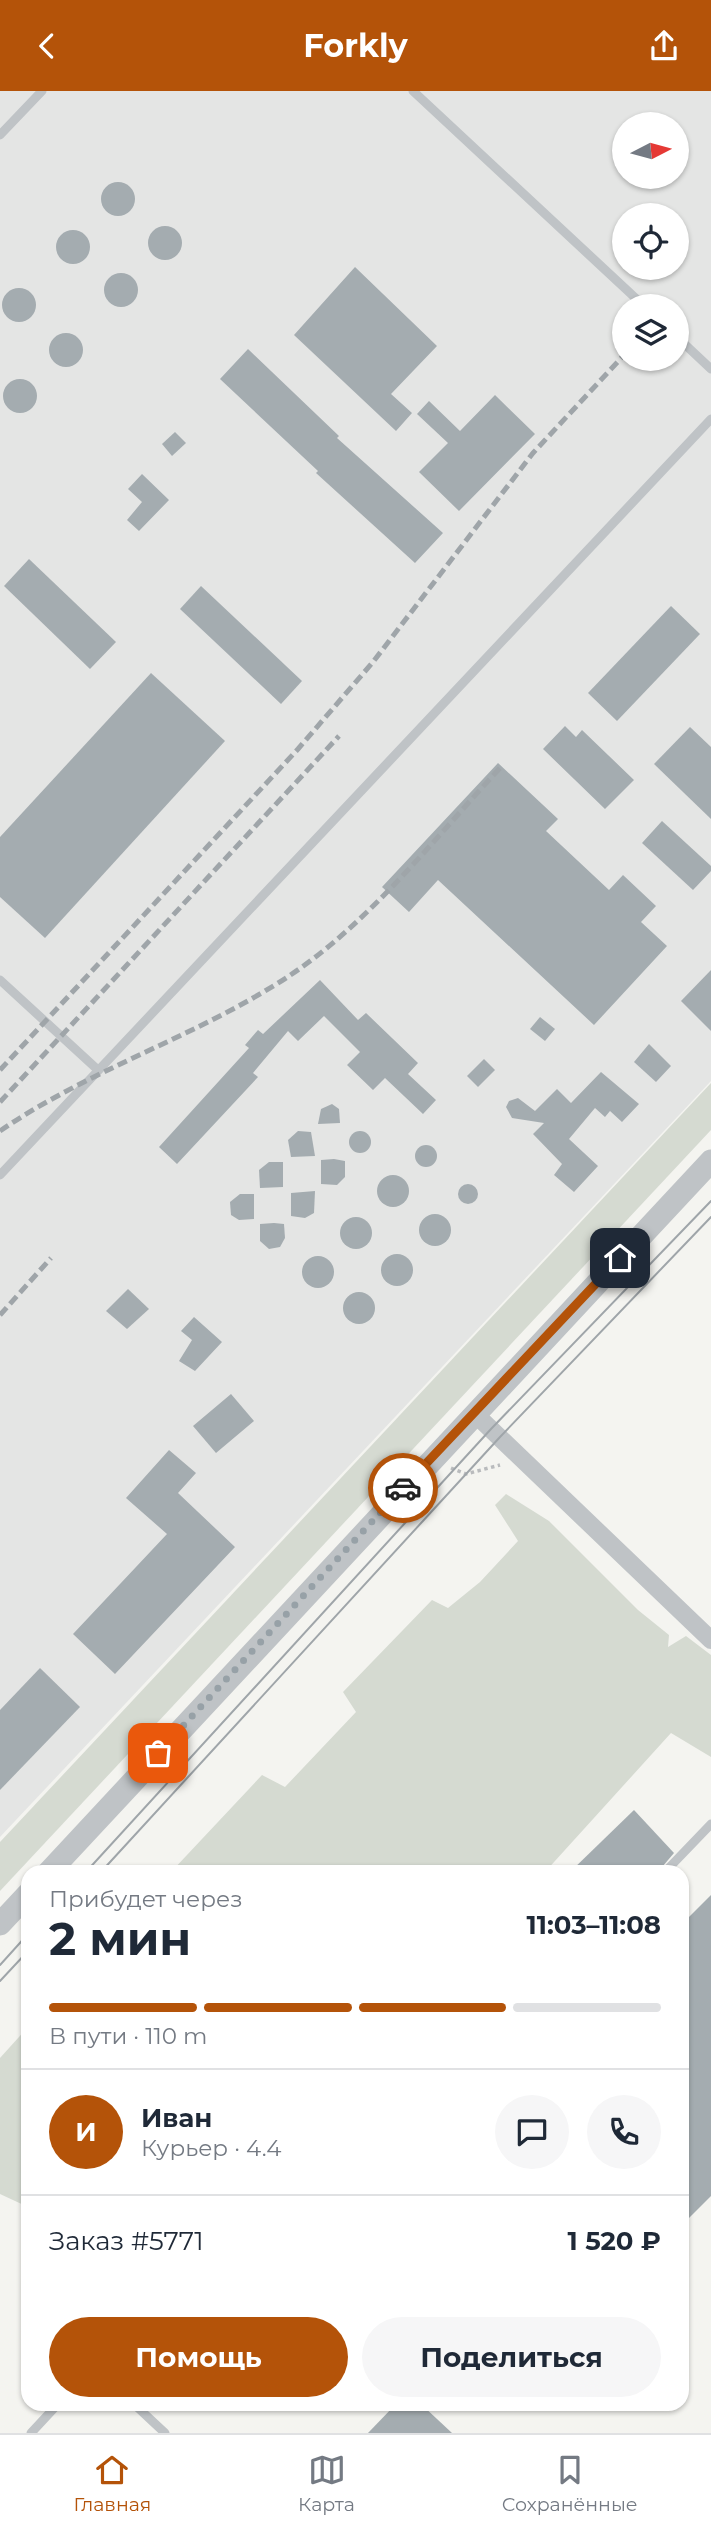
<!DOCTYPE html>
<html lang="ru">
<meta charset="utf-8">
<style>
:root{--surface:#fff;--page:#f6f6f7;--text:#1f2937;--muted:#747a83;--line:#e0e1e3;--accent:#b45309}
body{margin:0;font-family:Montserrat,sans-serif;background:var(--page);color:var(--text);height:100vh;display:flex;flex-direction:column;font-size:26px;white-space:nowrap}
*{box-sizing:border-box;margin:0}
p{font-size:23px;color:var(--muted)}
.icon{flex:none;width:38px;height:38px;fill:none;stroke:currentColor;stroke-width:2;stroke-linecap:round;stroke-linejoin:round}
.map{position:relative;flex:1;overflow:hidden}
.panel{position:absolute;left:21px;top:1774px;width:668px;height:546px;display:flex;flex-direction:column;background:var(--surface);border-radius:21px;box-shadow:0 2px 5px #0004}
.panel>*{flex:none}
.needle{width:46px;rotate:84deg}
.buttons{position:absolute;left:612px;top:21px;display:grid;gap:14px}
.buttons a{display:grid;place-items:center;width:77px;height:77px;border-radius:50%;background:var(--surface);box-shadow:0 2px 5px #0004;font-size:35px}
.pin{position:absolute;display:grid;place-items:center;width:60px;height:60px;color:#fff;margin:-30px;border-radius:14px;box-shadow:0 4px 10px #0006}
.courier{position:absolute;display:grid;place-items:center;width:70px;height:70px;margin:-35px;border:5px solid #b45309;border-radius:50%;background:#fff;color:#222;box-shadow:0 2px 9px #0007}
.headline em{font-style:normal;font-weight:700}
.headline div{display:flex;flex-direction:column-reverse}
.headline{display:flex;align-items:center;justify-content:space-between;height:119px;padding:0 28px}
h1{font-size:46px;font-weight:700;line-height:52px}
.bar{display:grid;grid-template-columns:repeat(4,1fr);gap:10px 7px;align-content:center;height:84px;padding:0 28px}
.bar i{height:9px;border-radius:5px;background:var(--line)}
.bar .selected{background:var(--accent)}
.bar p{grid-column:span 4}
.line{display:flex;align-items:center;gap:18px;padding:0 28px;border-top:2px solid var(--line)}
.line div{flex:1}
.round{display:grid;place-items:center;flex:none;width:74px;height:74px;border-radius:37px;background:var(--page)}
.button{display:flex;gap:14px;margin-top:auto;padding:14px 28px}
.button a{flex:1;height:80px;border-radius:42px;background:var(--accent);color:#fff;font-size:28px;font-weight:700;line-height:80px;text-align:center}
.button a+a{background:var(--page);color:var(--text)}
header{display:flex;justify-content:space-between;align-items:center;height:91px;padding:0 28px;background:var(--accent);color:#fff;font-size:32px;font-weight:700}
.dock{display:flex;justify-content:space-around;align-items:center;height:98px;border-top:2px solid var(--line);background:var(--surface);font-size:19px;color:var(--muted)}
.dock a{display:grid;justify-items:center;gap:4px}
.dock .selected{color:var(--accent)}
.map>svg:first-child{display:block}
.built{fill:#e4e5e4;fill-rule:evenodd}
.green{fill:#d5dad1}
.building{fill:#a4acb0}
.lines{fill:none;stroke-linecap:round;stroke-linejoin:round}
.path{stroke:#b9bbbd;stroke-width:3.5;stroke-dasharray:3.5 3.5;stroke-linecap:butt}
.service{stroke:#bfc3c6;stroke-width:9}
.minor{stroke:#bfc3c6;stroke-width:18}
.tertiary{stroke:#bfc3c6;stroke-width:23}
.tram{stroke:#9fa5a9;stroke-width:2}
.rail{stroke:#9fa5a9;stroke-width:5;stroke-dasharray:10 5;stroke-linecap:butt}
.done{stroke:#97a1a7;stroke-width:7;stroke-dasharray:0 12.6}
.route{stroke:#b45309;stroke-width:9}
</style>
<header><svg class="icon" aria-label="back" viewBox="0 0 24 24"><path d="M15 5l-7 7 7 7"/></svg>Forkly<svg class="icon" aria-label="share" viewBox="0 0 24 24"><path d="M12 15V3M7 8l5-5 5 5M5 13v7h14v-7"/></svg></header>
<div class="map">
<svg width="711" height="2342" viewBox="0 0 711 2342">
<rect width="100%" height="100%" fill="#f4f4f0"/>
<path class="built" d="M0 0H711V990L0 1746ZM625 33H677V86H625ZM625 124H677V177H625ZM625 215H677V268H625Z"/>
<g class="green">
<polygon points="711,992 711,1039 0,1800 0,1751"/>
<polygon points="506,1403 549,1430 638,1519 669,1544 668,1556 686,1545 711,1564 711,1666 671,1642 545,1781 171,1781 262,1684 285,1696 356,1621 343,1601 432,1509 448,1517 480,1491 518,1450 495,1414"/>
<polygon points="28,1936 28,2116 0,2103 0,1967"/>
</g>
<g class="building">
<circle cx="118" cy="108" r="17"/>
<circle cx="165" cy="152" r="17"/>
<circle cx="73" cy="156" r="17"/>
<polygon points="355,176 437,255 391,303 412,322 396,340 294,244"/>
<circle cx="121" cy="199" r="17"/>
<circle cx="19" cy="214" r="17"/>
<circle cx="66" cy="259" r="17"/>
<polygon points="248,258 339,345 337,347 443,442 415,472 316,382 318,380 220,288"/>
<circle cx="20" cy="305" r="17"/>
<polygon points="495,304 535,343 459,420 419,381 448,352 417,323 429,310 460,340"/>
<polygon points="175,341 186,352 172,365 162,353"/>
<polygon points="142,383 169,409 139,440 127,429 142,411 128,398"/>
<polygon points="29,468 116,551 90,578 4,495"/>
<polygon points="201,495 302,590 281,613 180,518"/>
<polygon points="671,515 700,543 617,630 588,602"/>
<polygon points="151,582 225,650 45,847 0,806 0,746"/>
<polygon points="565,635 576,646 582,639 634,689 605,718 543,658"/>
<polygon points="690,636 711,656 711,728 654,673"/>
<polygon points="498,672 558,728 546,740 609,799 623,784 656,815 641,831 667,855 594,934 438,789 409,821 382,796"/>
<polygon points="662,730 711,775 711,780 693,799 642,752"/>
<polygon points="711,879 711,940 681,910"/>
<polygon points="320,889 358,929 366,922 418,972 408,983 436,1009 423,1023 385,987 373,999 347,974 360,961 324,925 298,950 288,940 253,982 258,986 177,1073 159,1056 249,957 245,954 258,939 263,943"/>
<polygon points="540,926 555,938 545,950 530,938"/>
<polygon points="649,953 671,975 656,991 634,971"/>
<polygon points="484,968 495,979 478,996 467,985"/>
<polygon points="601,981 639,1013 622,1031 610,1020 605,1026 595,1017 569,1048 598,1075 574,1101 554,1084 562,1073 533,1043 544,1032 512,1027 506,1016 509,1010 518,1007 535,1020 557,998 571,1012"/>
<polygon points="332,1013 339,1018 340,1032 318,1033 321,1018"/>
<polygon points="298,1040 311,1041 315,1065 291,1066 288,1049"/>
<circle cx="360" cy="1051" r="11"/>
<circle cx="426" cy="1065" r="11"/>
<polygon points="334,1068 345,1070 345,1086 337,1094 321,1093 321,1069"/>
<polygon points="269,1071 283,1071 283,1096 260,1097 259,1079"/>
<circle cx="393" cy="1100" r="16"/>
<circle cx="468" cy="1103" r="10"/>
<polygon points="315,1100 314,1122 305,1127 291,1125 291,1102"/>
<polygon points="240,1103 254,1103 254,1128 239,1129 231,1124 230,1111"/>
<circle cx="435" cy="1139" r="16"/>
<circle cx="356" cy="1142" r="16"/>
<polygon points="274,1132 284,1133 285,1147 280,1156 269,1158 260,1150 260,1133"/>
<circle cx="397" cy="1179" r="16"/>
<circle cx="318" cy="1181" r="16"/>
<polygon points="128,1198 149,1218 127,1238 106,1220"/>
<circle cx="359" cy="1217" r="16"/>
<polygon points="194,1226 222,1251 195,1280 179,1270 192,1249 181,1240"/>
<polygon points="231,1303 254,1330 216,1362 193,1335"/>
<polygon points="169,1359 196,1382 178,1402 235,1456 115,1583 73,1543 167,1443 126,1407"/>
<polygon points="40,1577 80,1616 0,1699 0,1619"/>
<polygon points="634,1719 674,1762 657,1782 569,1782"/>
<polygon points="711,1804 711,2105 682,2134 682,1833"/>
<polygon points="395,2314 422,2314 452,2342 368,2342"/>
</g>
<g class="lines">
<polyline class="path" points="451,1377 466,1383 500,1374"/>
<g class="service">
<polyline points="413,0 644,215"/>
<polyline points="0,44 42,0"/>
<polyline points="677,246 711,278"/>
<polyline points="0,889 98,979"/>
<polyline points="0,1084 711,328"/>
<polyline points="664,1782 711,1733"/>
<polyline points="135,2314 165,2342"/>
<polyline points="31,2342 57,2314"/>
</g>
<polyline class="minor" points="474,1322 711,1549"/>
<g class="tertiary">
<polyline points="48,1782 711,1070"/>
<polyline points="0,1833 28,1803"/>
</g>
<g class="tram">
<polyline points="85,1782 491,1338 711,1110"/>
<polyline points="100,1782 500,1346 711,1126"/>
<polyline points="0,1874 28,1843"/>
<polyline points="0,1890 28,1860"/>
</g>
<g class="rail">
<polyline points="0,979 298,658 373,571 533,362 625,263"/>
<polyline points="0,1011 339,645"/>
<path d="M0 1040C90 978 198 945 289 885 369 832 435 747 500 677"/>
<polyline points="0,1224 51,1167"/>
</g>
</g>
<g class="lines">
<polyline class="done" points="158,1662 403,1397"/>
<polyline class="route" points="403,1397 620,1167"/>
</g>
</svg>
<div class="buttons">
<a><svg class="needle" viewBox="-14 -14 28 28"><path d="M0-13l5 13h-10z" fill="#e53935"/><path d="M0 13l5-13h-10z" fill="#747a83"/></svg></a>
<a><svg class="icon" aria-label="locate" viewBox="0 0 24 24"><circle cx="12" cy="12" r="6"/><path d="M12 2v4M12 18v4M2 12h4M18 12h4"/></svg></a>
<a><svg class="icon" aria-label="layers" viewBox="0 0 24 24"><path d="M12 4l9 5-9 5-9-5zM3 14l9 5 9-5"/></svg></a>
</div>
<div class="pin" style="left:158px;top:1662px;background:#ea580c"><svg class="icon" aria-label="bag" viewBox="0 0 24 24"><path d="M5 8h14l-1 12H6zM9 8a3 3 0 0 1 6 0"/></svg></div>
<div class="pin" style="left:620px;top:1167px;background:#1f2937"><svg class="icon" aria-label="home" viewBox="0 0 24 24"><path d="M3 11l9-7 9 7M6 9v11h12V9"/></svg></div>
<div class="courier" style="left:403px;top:1397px"><svg class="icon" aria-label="car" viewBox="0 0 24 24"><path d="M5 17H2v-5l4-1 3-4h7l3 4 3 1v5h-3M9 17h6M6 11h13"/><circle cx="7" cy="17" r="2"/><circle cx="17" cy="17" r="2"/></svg></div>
<section class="panel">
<div class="headline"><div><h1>2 мин</h1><p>Прибудет через</p></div><em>11:03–11:08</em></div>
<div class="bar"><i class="selected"></i><i class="selected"></i><i class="selected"></i><i></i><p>В пути · 110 m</p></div>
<div class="line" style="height:126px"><b class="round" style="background:var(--accent);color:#fff">И</b><div><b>Иван</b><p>Курьер · 4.4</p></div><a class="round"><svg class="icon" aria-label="chat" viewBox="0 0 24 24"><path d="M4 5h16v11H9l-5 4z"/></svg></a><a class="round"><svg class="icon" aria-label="phone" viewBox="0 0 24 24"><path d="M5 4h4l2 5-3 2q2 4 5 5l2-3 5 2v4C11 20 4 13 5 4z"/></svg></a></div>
<div class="line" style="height:91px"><div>Заказ #5771</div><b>1 520 ₽</b></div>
<div class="button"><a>Помощь</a><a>Поделиться</a></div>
</section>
</div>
<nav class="dock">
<a class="selected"><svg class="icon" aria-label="home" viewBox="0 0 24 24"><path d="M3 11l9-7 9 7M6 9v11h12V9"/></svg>Главная</a>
<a><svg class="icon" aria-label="map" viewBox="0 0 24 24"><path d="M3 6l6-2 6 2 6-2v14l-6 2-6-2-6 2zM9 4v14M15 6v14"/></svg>Карта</a>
<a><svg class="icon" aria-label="saved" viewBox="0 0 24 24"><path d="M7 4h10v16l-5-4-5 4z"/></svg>Сохранённые</a>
</nav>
